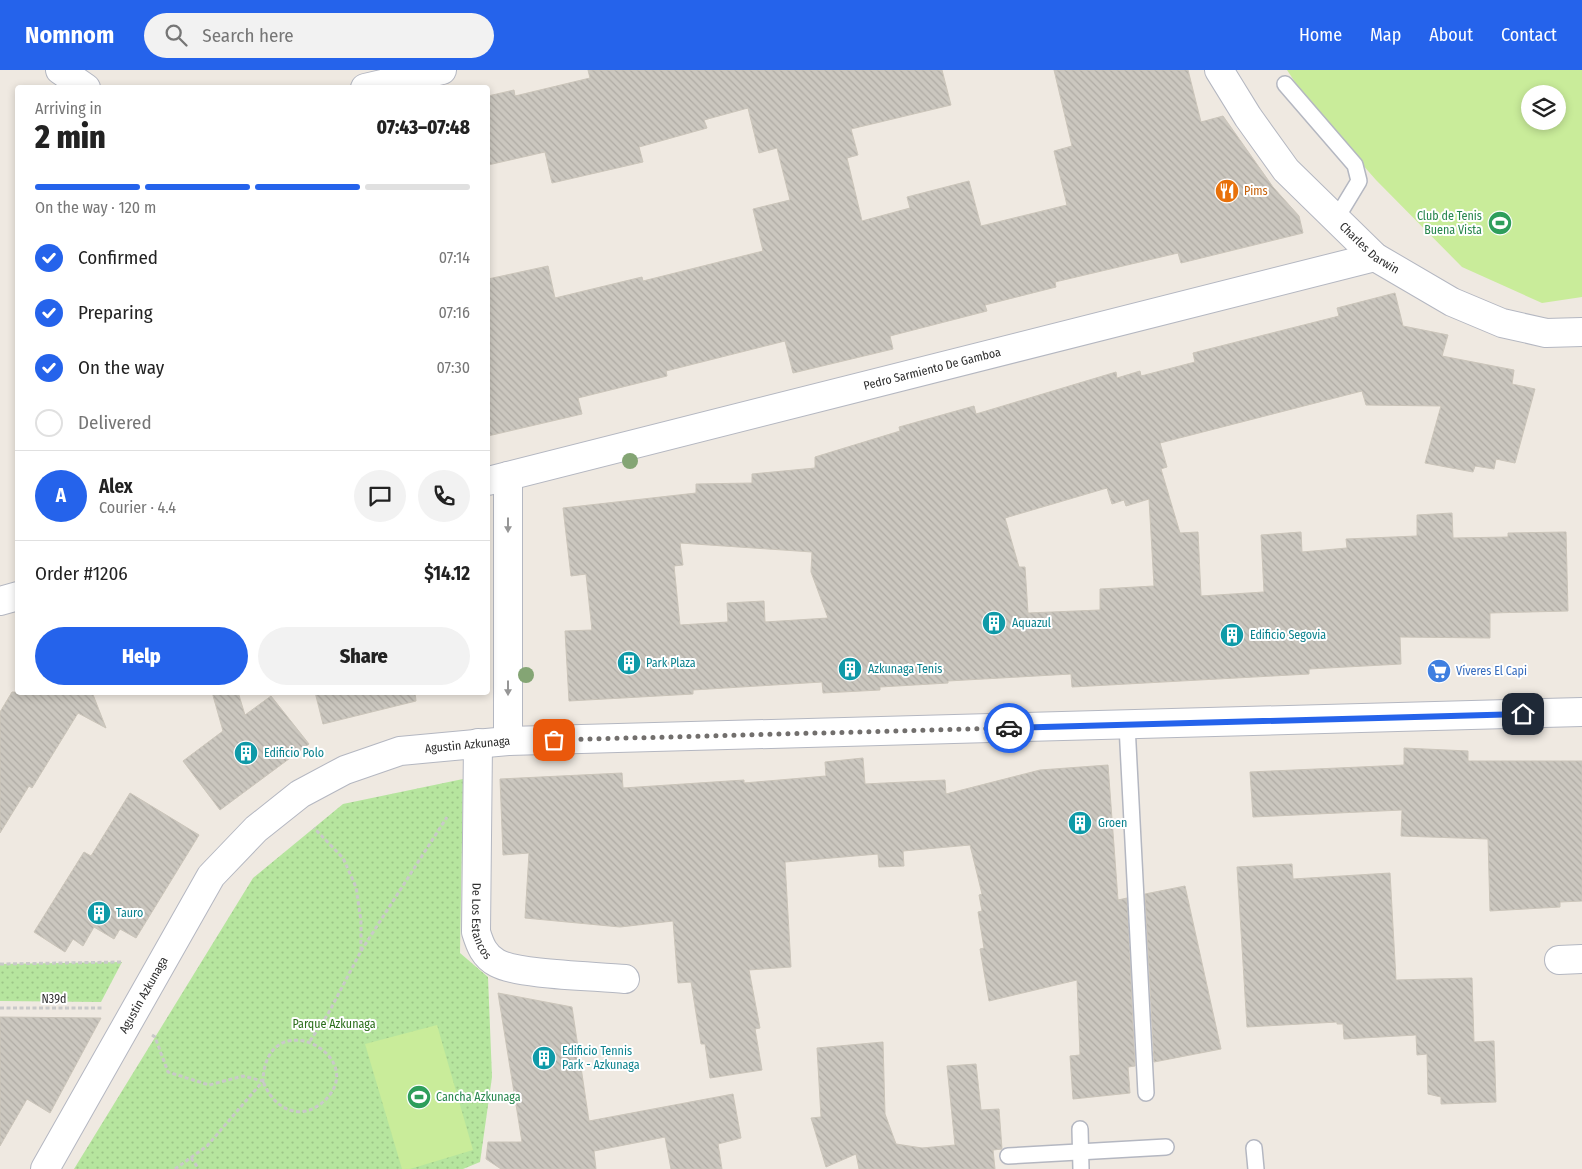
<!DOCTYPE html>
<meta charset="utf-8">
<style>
:root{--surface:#fff;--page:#f2f2f2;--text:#222;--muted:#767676;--line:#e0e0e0;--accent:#2563eb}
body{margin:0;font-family:"Fira Sans Condensed",sans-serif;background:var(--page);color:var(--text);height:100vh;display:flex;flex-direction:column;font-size:19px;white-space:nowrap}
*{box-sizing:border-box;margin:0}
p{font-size:16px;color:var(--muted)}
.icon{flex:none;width:28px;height:28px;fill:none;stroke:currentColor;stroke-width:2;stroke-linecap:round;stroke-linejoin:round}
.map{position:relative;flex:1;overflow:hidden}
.sheet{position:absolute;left:15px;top:15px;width:475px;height:610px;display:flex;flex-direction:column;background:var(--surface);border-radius:5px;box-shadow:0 2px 8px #0003}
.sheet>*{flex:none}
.controls{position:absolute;left:1521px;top:15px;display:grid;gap:10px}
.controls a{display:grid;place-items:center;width:45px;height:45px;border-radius:50%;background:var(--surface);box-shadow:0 2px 8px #0003;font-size:25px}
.pin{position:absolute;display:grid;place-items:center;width:42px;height:42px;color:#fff;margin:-21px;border-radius:10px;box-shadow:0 2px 8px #0006}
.courier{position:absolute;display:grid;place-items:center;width:50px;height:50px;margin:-25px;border:4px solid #2563eb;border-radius:50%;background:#fff;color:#222;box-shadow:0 1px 6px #0007}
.overview em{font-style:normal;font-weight:800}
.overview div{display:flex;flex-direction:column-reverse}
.overview{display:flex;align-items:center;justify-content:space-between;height:85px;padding:0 20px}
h1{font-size:32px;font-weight:800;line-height:38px}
.bar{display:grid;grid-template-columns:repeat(4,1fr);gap:8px 5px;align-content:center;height:60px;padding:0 20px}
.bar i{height:6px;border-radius:4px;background:var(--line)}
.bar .current{background:var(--accent)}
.bar p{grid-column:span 4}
.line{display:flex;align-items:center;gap:12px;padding:0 20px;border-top:1px solid var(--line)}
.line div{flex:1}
.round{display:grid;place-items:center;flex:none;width:52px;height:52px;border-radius:26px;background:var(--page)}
ol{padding:0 20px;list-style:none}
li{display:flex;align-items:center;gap:15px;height:55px}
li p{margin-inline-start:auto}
li .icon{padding:5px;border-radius:50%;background:var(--accent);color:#fff;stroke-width:4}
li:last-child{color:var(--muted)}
li i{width:28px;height:28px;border:2px solid var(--line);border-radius:50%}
.primary-button{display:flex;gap:10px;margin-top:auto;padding:10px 20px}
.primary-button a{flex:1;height:58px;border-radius:30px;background:var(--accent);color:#fff;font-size:20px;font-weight:800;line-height:58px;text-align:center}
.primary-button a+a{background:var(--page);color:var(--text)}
header{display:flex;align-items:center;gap:30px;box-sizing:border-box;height:70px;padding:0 25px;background:var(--accent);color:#fff}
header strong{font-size:24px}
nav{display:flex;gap:28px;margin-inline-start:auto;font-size:18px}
.search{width:350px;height:45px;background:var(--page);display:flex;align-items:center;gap:12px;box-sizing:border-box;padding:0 18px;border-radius:28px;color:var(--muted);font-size:19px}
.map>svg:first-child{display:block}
.park{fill:url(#park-dots)}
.pitch{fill:#c9ec9a;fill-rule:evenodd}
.building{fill:url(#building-back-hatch);stroke:#cbc5ba;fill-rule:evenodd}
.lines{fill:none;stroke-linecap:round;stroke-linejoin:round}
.service-casing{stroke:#b4b7c1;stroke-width:18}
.minor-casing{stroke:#b4b7c1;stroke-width:30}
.path{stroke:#c9c9c9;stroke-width:3;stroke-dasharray:4 2.5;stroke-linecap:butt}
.service{stroke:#fff;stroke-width:15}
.minor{stroke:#fff;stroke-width:28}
.tree{fill:#84a574}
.oneway{fill:#969696}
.done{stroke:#726f6d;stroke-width:5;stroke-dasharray:0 9}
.route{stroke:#2563eb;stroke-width:6}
.labels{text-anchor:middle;stroke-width:4;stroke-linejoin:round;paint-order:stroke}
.food-label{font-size:12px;fill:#c56008;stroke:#fff;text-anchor:start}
.leisure-label{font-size:12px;fill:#27864d;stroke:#fff;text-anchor:end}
.street-label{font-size:12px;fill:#2e2e2e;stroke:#fff}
.culture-label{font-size:12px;fill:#0d838f;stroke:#fff;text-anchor:start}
.shop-label{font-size:12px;fill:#366cbe;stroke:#fff;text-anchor:start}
.park-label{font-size:12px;fill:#2c6e1b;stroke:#fff}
</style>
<header>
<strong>Nomnom</strong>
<div class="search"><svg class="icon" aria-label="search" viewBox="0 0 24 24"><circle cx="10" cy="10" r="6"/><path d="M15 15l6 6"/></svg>Search here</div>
<nav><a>Home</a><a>Map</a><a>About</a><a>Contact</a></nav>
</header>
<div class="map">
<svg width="1582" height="1099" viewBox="0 0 1582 1099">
<defs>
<pattern id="park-dots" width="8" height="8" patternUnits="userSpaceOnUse" patternTransform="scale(1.25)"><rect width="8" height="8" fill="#b6e59e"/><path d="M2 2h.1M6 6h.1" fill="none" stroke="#9dc588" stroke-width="1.8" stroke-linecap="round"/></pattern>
<pattern id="building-back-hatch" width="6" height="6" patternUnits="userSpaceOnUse" patternTransform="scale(1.25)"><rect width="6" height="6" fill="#cbc7bf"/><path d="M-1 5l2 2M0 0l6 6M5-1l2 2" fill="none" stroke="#afaba4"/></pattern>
</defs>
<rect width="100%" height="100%" fill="#efe9e1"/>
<g class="park">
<polygon points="463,709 460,883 488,907 492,1007 480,1092 463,1099 74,1099 253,808 343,734"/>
<polygon points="122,892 101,932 0,931 0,894"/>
</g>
<g class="pitch">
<path d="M1287 0H1582V227L1542 233 1462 197 1376 110 1311 36ZM1530 24H1558V51H1530Z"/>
<polygon points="437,955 473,1080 410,1099 402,1099 365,974"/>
</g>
<g class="building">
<polygon points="588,0 942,0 951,35 851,59 858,85 847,88 862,151 910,138 907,127 969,111 981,156 1067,135 1054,81 1072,76 1054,0 1188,0 1201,52 1223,46 1273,117 1299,146 1303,163 1181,193 1178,183 1055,212 1056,217 985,235 987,241 890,266 893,279 793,303 785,271 666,301 667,306 578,328 582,344 488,366 488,209 548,196 555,228 642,207 643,211 763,181 753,139 790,130 777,78 759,83 748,38 704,50 707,58 639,77 643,92 552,113 545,82 488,95 488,26 514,20 515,26 590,8"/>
<path d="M1395 223 1403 256 1448 265 1442 286 1514 300 1512 314 1535 319 1515 393 1496 389 1494 399 1475 396 1473 402 1425 393 1441 336 1366 335 1362 321 1160 373 1167 397 1161 399 1180 463 1198 462 1201 526 1264 522 1261 465 1301 462 1302 482 1347 478 1346 469 1417 466V445L1452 443 1453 468 1508 467V463L1566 462 1568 541 1490 543V568L1400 567 1401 594 1309 599V604L1072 617 1071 604 948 611V613L880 617V620L823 623 822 612 693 620V624L569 631 565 561 592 560 586 504 571 506 563 438 696 423V414L752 413V404L815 398V387L900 361 899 357 974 336 976 344 1116 302 1117 308 1140 301 1141 306 1195 292 1193 283 1339 246 1337 238ZM1107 418 1112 434 1124 430 1126 436 1149 429 1154 516 1100 519V540L1028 543 1025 497H1019L1005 448ZM680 473 812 482 811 502 828 548 765 552 764 531 727 533 728 552 680 555 674 496 683 495Z"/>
<polygon points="12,622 92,622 106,658 78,643 32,718 29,716 0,763 0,642"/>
<polygon points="212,622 238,622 245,645 271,626 309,674 220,740 183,691 223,661"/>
<polygon points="315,622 415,622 416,631 323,654"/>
<polygon points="1404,678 1468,681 1468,691 1582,691 1582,831 1560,832 1560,837 1490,841 1488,769 1401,766 1402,740 1253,747 1250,702 1404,695"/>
<polygon points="863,688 865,714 945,710 946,724 1040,700 1108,695 1118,830 1127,828 1135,996 1128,997 1130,1023 1073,1029 1070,986 1080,985 1077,910 989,931 980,879 984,878 978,842 982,841 979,825 982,824 970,775 903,781 904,796 879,797 878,784 785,792 791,897 749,900 760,958 755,959 762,1000 710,1008 705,974 701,974 691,912 678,913 673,851 620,857 525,848 529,783 503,785 500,709 622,703 623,718 744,710 744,713 826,706 825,692"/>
<polygon points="130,723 199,765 136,868 120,859 114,869 94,857 83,876 73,869 65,882 34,862 84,782 91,786"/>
<polygon points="1292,794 1293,809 1390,803 1396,910 1472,908 1474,972 1494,971 1496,1032 1441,1034 1441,1027 1428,1024 1427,984 1417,985 1416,965 1344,969 1343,954 1337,954 1337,952 1247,957 1237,797"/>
<polygon points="1185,816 1221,979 1154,992 1145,824"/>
<polygon points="498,923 572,937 589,1051 733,1024 741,1068 718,1074 722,1099 671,1099 665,1067 594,1081 596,1099 501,1099 486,1089 488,1072 522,1072"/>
<polygon points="0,947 101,948 50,1043 27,1029 0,1076"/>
<polygon points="883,972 885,1044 896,1074 922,1078 955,1075 947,996 976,994 981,1040 999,1039 1002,1079 993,1080 995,1099 859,1099 856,1084 826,1097 811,1048 821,1047 817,978"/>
</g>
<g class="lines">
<g class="service-casing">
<g id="service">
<polyline points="1285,14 1355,95 1359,111 1336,149"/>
<polyline points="1127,655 1146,1023"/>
<polyline points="1080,1059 1081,1099"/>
<polyline points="1254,1078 1256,1099"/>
<polyline points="1008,1086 1166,1077"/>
</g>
</g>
<g class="minor-casing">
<g id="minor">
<polyline points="60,0 86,18"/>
<path id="s1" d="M1219 0 1248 47 1286 100 1375 187 1452 232 1502 253 1546 263 1582 262"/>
<polyline points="365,18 442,0"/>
<path id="s2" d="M488 411 1375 187"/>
<polyline points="0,531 18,526"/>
<polyline points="508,671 508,406"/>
<path id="s3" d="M478 673 476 862C480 875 484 886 497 893 519 905 596 906 625 909"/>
<polyline points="1559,890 1582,889"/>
<path id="s4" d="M45 1099 211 806 256 759 300 724 345 700 400 681 508 671 1582 642"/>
</g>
</g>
<g class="path">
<polyline points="361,881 447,747"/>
<polyline points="0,894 122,892"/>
<polyline points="0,938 104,938"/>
<polyline points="152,965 155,967 168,1002 209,1015 243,1006 263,1011"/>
<polyline points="310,971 328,944 361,881 361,851 356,817 343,788 314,758"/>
<polyline points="191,1088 199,1099"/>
<path d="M175 1099 207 1076 263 1011C266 930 374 987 323 1032 299 1053 272 1037 263 1011"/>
</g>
<use href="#service" class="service"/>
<use href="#minor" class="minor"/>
</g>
<g class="tree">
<circle cx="630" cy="391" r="8"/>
<circle cx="526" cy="605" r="8"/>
</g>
<defs><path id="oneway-solid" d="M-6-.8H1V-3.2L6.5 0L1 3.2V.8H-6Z" transform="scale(1.25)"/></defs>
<g class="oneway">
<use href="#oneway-solid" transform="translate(508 455) rotate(90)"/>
<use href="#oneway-solid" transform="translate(508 618) rotate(90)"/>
</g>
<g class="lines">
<polyline class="done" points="554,670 1009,658"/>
<polyline class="route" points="1009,658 1523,644"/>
</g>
<defs>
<g id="restaurant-disc" transform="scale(1.25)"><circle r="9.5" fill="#e8710a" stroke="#fff"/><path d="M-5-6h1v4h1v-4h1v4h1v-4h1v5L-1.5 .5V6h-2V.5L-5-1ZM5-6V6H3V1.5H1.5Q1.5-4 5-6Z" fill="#fff"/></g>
<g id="stadium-disc" transform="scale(1.25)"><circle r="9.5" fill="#2e9e5b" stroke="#fff"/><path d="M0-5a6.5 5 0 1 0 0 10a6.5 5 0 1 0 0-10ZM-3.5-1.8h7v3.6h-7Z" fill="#fff"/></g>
<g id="building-disc" transform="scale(1.25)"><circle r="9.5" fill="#0f9aa8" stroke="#fff"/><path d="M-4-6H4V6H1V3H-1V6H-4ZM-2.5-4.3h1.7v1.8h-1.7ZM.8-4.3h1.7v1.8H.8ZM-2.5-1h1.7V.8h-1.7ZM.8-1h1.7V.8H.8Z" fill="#fff"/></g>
<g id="supermarket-disc" transform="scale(1.25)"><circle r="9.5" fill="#3f7fe0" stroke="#fff"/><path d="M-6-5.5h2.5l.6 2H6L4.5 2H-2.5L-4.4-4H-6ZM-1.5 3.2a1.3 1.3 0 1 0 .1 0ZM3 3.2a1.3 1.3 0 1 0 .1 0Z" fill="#fff"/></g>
</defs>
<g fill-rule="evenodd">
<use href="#restaurant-disc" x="1227" y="121"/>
<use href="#stadium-disc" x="1500" y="153"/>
<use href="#building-disc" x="994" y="553"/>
<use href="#building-disc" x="1232" y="565"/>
<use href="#building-disc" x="629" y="593"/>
<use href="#building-disc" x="850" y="599"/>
<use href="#supermarket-disc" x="1439" y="601"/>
<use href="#building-disc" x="246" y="683"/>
<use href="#building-disc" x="1080" y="753"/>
<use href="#building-disc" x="99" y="843"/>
<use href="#building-disc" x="544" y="988"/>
<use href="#stadium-disc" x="419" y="1027"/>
</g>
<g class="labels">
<g class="food-label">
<text x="1244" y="125">Pims</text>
</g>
<g class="leisure-label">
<text x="1482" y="150">Club de Tenis<tspan x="1482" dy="14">Buena Vista</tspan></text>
<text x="436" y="1031" text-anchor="start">Cancha Azkunaga</text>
</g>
<g class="street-label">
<text dy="4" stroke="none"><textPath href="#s1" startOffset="235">Charles Darwin</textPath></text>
<text dy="4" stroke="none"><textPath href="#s2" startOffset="458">Pedro Sarmiento De Gamboa</textPath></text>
<text dy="4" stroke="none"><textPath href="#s4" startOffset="635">Agustin Azkunaga</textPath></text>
<text dy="4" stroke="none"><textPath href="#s3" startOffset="179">De Los Estancos</textPath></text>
<text dy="4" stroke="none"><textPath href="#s4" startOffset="200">Agustin Azkunaga</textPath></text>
<text x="54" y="933">N39d</text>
</g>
<g class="culture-label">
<text x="1012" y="557">Aquazul</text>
<text x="1250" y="569">Edificio Segovia</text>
<text x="646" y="597">Park Plaza</text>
<text x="868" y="603">Azkunaga Tenis</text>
<text x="264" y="687">Edificio Polo</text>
<text x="1098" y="757">Groen</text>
<text x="116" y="847">Tauro</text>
<text x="562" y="985">Edificio Tennis<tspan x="562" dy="14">Park - Azkunaga</tspan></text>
</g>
<g class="shop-label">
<text x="1456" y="605">Víveres El Capi</text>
</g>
<g class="park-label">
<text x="334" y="958">Parque Azkunaga</text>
</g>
</g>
</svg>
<div class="controls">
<a><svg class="icon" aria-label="layers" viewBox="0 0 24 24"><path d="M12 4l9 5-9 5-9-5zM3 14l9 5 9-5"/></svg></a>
</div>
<div class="pin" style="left:554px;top:670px;background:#ea580c"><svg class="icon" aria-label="bag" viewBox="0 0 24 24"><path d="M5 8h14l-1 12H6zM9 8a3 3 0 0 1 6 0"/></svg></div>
<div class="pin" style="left:1523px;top:644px;background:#1f2937"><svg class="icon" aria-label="home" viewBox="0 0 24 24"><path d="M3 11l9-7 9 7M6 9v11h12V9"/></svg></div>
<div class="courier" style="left:1009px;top:658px"><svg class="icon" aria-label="car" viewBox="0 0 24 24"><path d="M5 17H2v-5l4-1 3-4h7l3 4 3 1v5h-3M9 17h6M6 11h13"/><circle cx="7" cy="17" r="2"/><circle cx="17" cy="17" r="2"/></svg></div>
<section class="sheet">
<div class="overview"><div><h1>2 min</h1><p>Arriving in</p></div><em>07:43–07:48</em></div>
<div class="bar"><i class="current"></i><i class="current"></i><i class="current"></i><i></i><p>On the way · 120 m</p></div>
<ol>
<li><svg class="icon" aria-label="check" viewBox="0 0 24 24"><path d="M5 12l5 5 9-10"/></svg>Confirmed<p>07:14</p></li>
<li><svg class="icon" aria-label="check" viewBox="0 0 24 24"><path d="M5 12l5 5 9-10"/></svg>Preparing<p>07:16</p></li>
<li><svg class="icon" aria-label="check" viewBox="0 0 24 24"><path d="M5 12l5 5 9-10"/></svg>On the way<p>07:30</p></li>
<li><i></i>Delivered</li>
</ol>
<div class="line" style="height:90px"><b class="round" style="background:var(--accent);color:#fff">A</b><div><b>Alex</b><p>Courier · 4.4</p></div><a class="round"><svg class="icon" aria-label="chat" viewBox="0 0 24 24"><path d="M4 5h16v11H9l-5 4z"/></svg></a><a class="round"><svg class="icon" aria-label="phone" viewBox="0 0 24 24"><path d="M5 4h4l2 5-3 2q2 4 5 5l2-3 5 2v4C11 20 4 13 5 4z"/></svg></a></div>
<div class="line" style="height:65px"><div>Order #1206</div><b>$14.12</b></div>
<div class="primary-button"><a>Help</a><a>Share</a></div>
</section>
</div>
